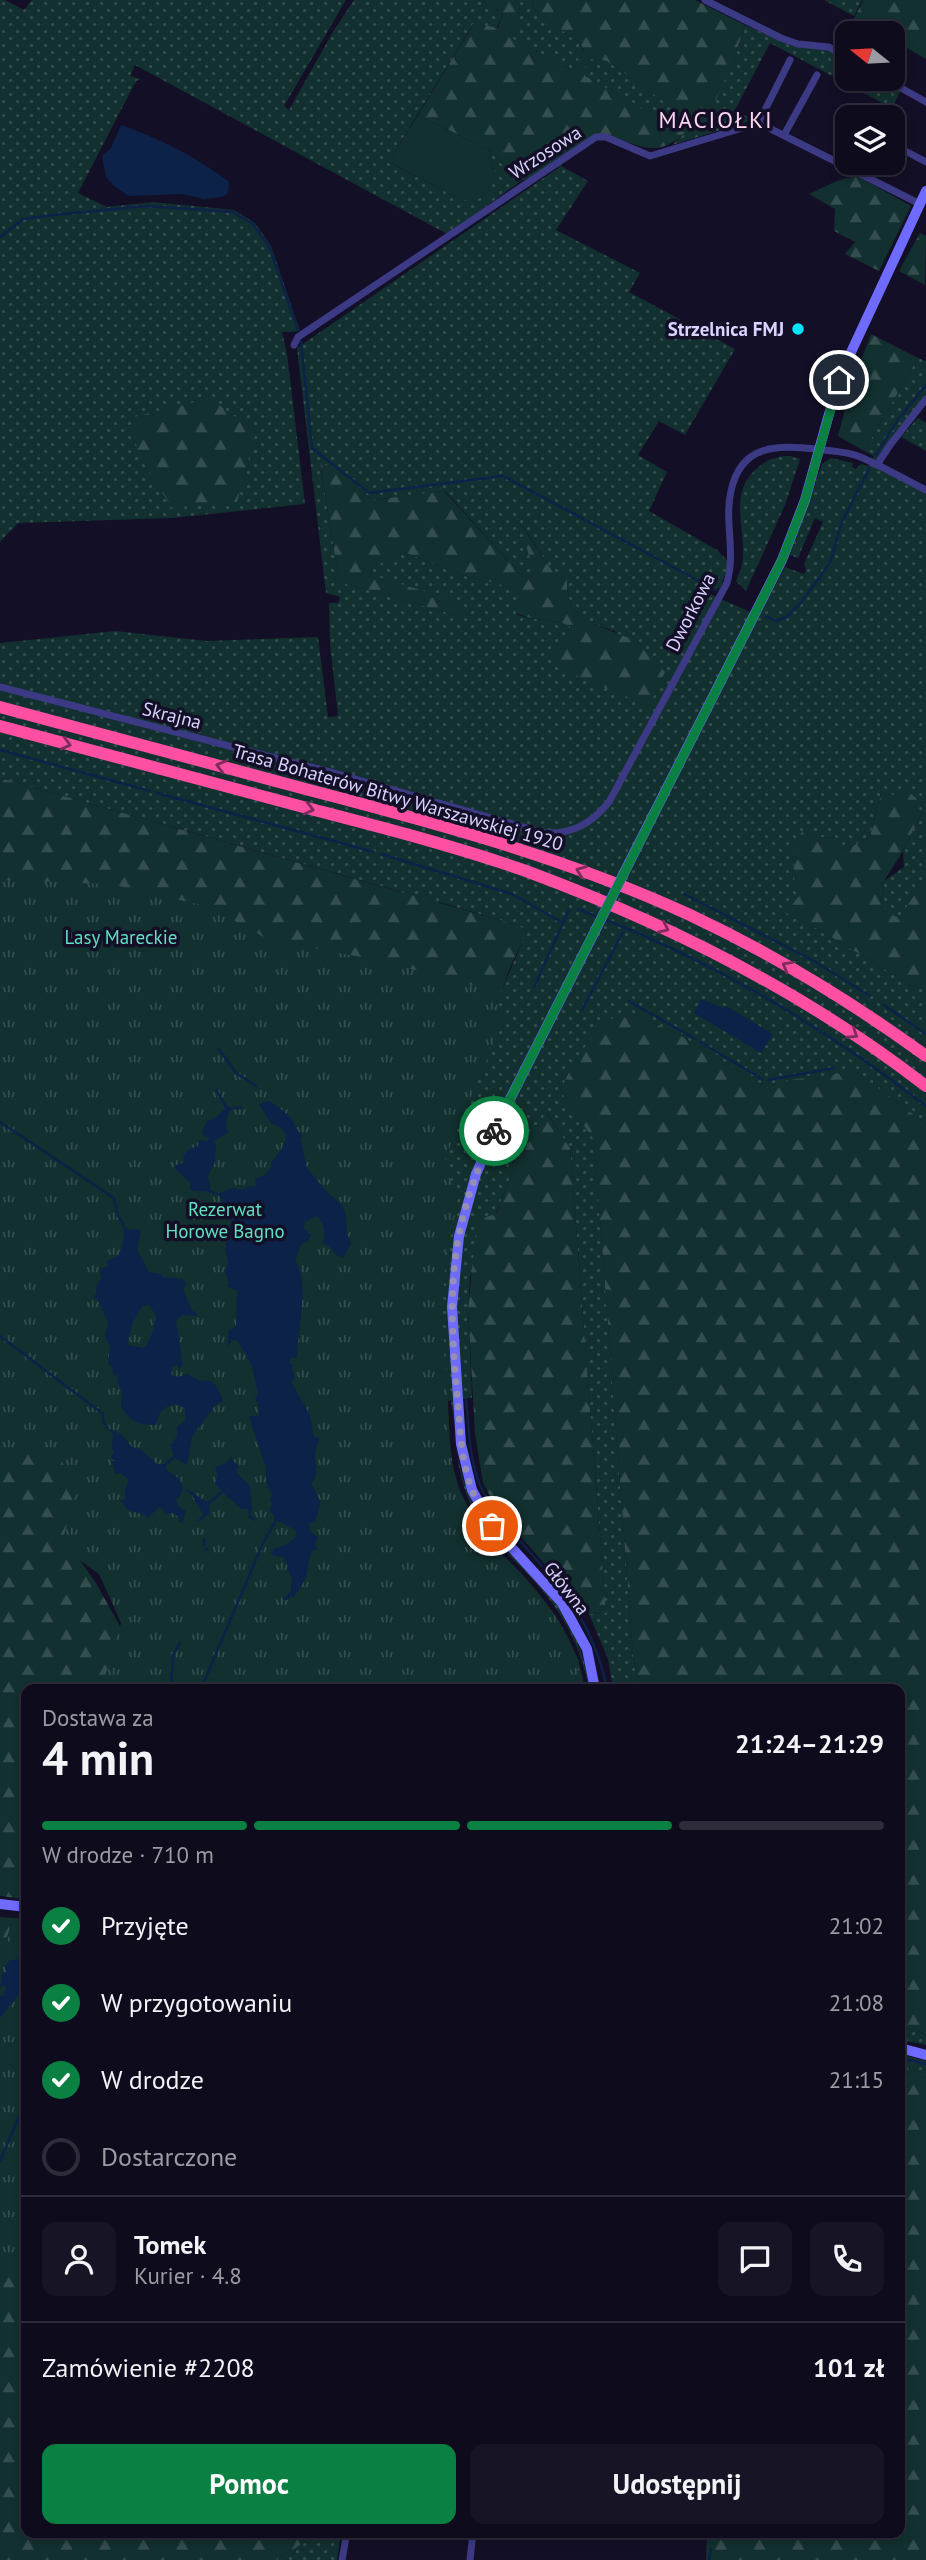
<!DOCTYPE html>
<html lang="pl">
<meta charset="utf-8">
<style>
:root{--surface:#0e0b1c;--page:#171425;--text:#f1f3f6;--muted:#9b9ba3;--line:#2e2b3b;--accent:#0b8043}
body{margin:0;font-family:"PT Sans",sans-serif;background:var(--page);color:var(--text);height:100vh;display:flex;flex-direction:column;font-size:26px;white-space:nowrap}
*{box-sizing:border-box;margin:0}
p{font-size:23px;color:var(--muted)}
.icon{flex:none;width:38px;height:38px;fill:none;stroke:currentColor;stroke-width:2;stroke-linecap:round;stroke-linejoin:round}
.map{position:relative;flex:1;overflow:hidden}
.panel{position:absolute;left:21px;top:1684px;width:884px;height:854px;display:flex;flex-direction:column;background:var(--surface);border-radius:14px;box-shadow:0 4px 10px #0003,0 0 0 2px var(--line)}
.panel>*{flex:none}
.needle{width:46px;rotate:288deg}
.controls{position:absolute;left:835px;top:21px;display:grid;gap:14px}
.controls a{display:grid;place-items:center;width:70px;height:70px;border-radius:14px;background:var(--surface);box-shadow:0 4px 10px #0003,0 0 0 2px var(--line);font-size:35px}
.pin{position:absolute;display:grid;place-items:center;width:60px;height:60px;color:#fff;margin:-30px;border:4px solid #fff;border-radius:50%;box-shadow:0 2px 7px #0007}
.courier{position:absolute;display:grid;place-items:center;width:70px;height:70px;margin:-35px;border:5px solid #0b8043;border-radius:50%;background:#fff;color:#222;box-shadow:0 2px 9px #0007}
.overview em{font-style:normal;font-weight:600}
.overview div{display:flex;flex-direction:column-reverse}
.overview{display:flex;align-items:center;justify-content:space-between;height:119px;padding:0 21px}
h1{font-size:46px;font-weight:600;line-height:52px}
.bar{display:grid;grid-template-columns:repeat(4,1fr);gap:10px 7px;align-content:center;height:84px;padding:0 21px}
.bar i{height:9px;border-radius:5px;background:var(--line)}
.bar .on{background:var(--accent)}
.bar p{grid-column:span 4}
.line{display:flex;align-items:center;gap:18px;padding:0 21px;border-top:2px solid var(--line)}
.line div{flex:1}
.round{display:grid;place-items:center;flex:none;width:74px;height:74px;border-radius:14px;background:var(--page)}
ol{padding:0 21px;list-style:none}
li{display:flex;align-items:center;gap:21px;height:77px}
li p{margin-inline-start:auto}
li .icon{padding:7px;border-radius:50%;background:var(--accent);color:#fff;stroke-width:4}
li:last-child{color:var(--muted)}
li i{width:38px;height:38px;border:4px solid var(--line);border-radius:50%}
.button{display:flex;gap:14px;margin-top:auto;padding:14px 21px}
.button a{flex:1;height:80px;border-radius:14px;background:var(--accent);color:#fff;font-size:28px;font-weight:600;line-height:80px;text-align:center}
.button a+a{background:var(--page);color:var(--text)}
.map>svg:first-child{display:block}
.grass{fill:url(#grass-dots);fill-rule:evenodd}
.forest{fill:url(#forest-firs)}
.wetland{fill:url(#wetland-marsh)}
.park{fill:url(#park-tufts)}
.pitch{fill:#12302f}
.water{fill:#0c2248;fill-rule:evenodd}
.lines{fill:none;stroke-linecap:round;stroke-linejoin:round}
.stream{stroke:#0c2248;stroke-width:2.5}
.street{stroke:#3d3a85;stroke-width:7}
.secondary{stroke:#6f6bff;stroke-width:10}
.highway{stroke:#ff4fa3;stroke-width:12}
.secondary-bridge{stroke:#6f6bff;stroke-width:10}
.oneway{stroke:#7d2c5e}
.done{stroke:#948fb3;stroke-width:7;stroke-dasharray:0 12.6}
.route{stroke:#0b8043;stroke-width:9}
.poi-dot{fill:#00e5ff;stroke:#130f26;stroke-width:2.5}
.labels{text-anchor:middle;stroke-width:7;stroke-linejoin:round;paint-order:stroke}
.street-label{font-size:19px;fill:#d9d4ff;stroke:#130f26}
.poi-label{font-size:19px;font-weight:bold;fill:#d9d4ff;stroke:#130f26;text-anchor:end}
.park-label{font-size:19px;fill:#5fe0c0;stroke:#130f26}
.quarter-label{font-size:23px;letter-spacing:2px;fill:#ffd6f0;stroke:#130f26}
</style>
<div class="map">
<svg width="926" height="2560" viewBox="0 0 926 2560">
<defs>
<pattern id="grass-dots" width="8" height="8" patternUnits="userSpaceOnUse" patternTransform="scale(1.75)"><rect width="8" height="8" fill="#12302f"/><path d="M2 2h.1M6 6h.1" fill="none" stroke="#344d4e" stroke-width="1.8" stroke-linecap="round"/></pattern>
<pattern id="forest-firs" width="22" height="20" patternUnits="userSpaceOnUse" patternTransform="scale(1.75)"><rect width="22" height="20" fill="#12302f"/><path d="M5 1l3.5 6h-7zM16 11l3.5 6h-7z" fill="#344d4e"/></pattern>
<pattern id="wetland-marsh" width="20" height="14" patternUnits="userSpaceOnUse" patternTransform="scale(1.75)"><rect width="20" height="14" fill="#12302f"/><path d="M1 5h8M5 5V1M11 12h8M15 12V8" fill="none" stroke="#344d4e"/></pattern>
<pattern id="park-tufts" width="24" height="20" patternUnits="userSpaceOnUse" patternTransform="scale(1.75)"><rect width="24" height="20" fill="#12302f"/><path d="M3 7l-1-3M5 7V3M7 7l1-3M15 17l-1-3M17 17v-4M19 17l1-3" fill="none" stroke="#344d4e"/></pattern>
</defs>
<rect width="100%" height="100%" fill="#130f26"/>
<g class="grass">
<path d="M0 0H5L24 10 32 0H346L284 106 289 110 334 30 354 0H478L503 13 497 28 473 24 391 158V163L398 167 460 199 495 174 489 150 521 181 447 234 135 65 130 76 141 79 136 81 78 193 107 207 153 202 234 210 255 223 271 246 300 331 282 332 287 354 305 504 172 518 18 523 0 542ZM234 416 256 428 130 418Z"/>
<polygon points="514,0 532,0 534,10 580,43 584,51 572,70 512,39 520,6"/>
<polygon points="824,0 862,0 854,16"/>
<polygon points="745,25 792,46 827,48 847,59 847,79 881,79 901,90 892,108 770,43 735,110 753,120 672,145 684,134 585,76 583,69 591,59 607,61 679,112 731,67"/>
<path d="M561 166 588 181 556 230 640 273 629 292 735 349 685 435 659 421 638 455 667 472 649 511 717 550 729 562 721 587 708 593 759 616 785 567 804 574 806 571 804 564 823 522 815 518 798 558 790 555 822 464 831 458 853 463 852 467 855 469 861 464 868 466 874 456 864 451 918 358 926 361V394L879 456 880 469 926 493V878L899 919 881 910 884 881 904 867 903 851 921 814 899 796 881 793 870 837 843 851 839 838 816 837 803 892 787 913 823 932 914 987H926V1124L857 1072 774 1092 678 1034 641 1017 560 1090 594 1139 633 1655 639 1689H613L608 1659 589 1614 606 1613 570 1148 547 1113 513 1171 470 1277 468 1309 472 1398 454 1400C451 1450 464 1502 498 1540 521 1566 548 1589 566 1618 579 1641 585 1663 591 1689H589C580 1644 564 1614 533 1580 511 1556 485 1535 471 1505 455 1471 456 1436 451 1400L448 1401C449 1437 450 1473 466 1507 478 1531 498 1550 517 1569 550 1604 577 1640 585 1689H576L563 1641 484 1549 448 1481 433 1172 402 892 0 778V643L115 631 207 641 318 637 328 717 338 716 330 644 329 603H338L340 597 326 593 297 348ZM320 462 373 500 445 491 522 576 536 577 522 525 553 572H567V590L573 613 591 623 614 631 665 672 649 705 570 635 571 626C552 618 534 622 516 614L524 596 515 588 465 576 401 551 364 573 462 617 339 582ZM439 902 517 925 527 931 500 994Z"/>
<polygon points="918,418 926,423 926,451 901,437"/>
<path d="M790 456 800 459 785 505 746 591 736 581C738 576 740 571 742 565 748 533 727 496 755 470 766 460 775 456 790 456Z"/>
<polygon points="900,2019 904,2028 917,2030 926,2035 926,2045 900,2040"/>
<polygon points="900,2054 926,2061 926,2078 900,2070"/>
<polygon points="316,2532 341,2532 337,2560 275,2560 314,2537"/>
</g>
<g class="forest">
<path d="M478 0H514L520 6 513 39 572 70 584 50 580 43 534 10 532 0H695L745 25 731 67 706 121 679 112 607 61 591 59 584 69 585 76 685 133C650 165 635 136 597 137L565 159 561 166 521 181 489 150 418 115 474 23 498 28 503 13Z"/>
<polygon points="863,0 926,0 926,59 893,40 892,33 880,33 854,19"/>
<polygon points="857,176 911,206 879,271 845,254 855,242 834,231 835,209 809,194 839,180"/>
<polygon points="920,233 926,236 925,285 899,271"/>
<polygon points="871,334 918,358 864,451 838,436 851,387"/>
<polygon points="210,398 234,416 257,428 237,502 172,508 139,456 130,418"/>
<path d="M320 461 373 500 444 491 522 576 535 577 520 523 553 572 567 571V590L573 613 591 623 634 640 665 672 649 706 579 677 552 661 559 642 570 635V626C552 618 534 622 516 613L523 597 515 588 465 576 401 551 365 573 457 601 462 617 339 582Z"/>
<polygon points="0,778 517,925 527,931 509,970 486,1035 438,1150 434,1336 456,1505 563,1641 576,1689 403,1689 90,1392 74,1552 96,1583 127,1639 121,1689 26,1689 26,1899 0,1896"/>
<polygon points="906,790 916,798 921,814 903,851 884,881 881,910 899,918 926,878 926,987 914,987 823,932 786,913 802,892 794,879 793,842 806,828 816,837 840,838 843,851 870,837 881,793 899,796"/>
<path d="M616 1016 641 1017 678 1034 774 1092 788 1080 857 1072 926 1124V2035L917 2030 904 2028 900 2019V1689H639L633 1655 594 1140 560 1091C572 1065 591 1031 616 1016Z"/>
<polygon points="546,1112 570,1148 606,1613 589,1614 498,1511 483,1483 475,1434 468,1309 477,1220 496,1214 513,1171"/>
<polygon points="0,1917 26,1919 26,1923 12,1923 0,1958"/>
<polygon points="900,2070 926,2078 926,2560 706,2560 707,2532 900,2532"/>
<polygon points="26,2205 26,2532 316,2532 314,2537 275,2560 0,2560 0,2235"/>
</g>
<polygon class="wetland" points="12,1923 26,1923 26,1961 0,1958"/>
<g class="park">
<polygon points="0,880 110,884 210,907 269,940 377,960 487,989 505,1018 453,1138 443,1166 459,1194 446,1260 442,1305 451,1462 460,1491 479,1528 555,1615 579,1661 575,1689 101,1689 121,1623 99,1574 61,1547 75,1492 59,1454 43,1451 0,1452"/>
<polygon points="6,1941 26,1946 26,2258 16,2257 0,2260 0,1951"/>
</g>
<polygon class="pitch" points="418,115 489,150 495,175 490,193 472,202 460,199 391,163 391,158"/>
<g class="water">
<path d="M121 125C159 138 197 157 229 182L228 193 222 197 204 199 182 194 129 196 114 186 106 177 102 156 111 148Z"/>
<polygon points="701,999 723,1008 726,1006 773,1034 761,1053 694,1013"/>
<path d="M269 1101C277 1106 282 1109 289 1116 295 1122 295 1130 303 1136L300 1139 307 1168 326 1191 342 1205 346 1214 347 1234 351 1243 343 1258C333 1256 333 1245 322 1243 327 1234 324 1223 316 1216L305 1222 304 1228 311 1235 308 1241 301 1244 295 1261C310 1276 297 1337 297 1358H291L289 1363 293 1365 292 1370 295 1378 291 1382 310 1415 314 1437 319 1438C319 1442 317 1445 316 1449 312 1464 322 1469 311 1484 316 1490 316 1496 321 1502L315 1522 309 1523 310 1531 318 1537 315 1545 317 1550H313C308 1558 309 1564 307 1572 305 1582 299 1590 293 1598L291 1596 287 1600 282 1599 291 1591 292 1578C286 1571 290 1563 282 1557L274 1556 271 1553 275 1548C283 1547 293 1542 297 1535L295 1530 279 1521 275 1522 274 1515 269 1510 273 1503 270 1501 272 1493C266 1488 265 1476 266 1468L249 1416H259L258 1404 255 1398 258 1394 252 1366 238 1341 232 1340 228 1347V1331L236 1326 237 1291 227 1286 229 1282 225 1272 228 1262 225 1250 231 1223 228 1213 223 1210 221 1198 217 1194 233 1188 243 1190 249 1186 256 1187 255 1179 266 1174 272 1166 271 1162C278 1155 286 1145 286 1135L281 1128 271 1123 259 1104Z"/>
<path d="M229 1107 234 1108C226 1112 227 1121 226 1129L229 1132 214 1141 216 1144 215 1162 208 1176 211 1192 190 1190V1183C184 1176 178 1173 174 1166L185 1162 183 1156 189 1149 198 1146 199 1140 207 1141 209 1137 204 1136 202 1131 207 1121C218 1119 220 1110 229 1107Z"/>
<path d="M124 1226 130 1230 138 1229 141 1232 137 1250 149 1272 161 1274 163 1277 182 1279 187 1284 183 1289 192 1311 196 1312 197 1316 182 1315 176 1321 183 1365 179 1369 177 1365 172 1367 171 1373C176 1379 182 1376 187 1374L200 1381C216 1377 219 1391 223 1401L216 1404 192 1437 187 1465 174 1457 170 1444 177 1437V1427L185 1421V1408L176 1404C163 1406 158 1413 156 1425 137 1425 131 1421 121 1407L122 1392 117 1379 119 1374 114 1376 112 1367 108 1364 110 1346 105 1337 108 1322 98 1300 92 1296 96 1295 97 1284 101 1279 100 1268 108 1267 107 1261 119 1255 123 1243ZM142 1306 150 1305C151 1309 155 1312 155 1316 157 1323 149 1343 144 1348L128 1345V1342L132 1324Z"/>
<polygon points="108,1428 122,1435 133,1448 140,1449 157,1464 164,1464 168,1471 180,1479 183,1489 179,1498 176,1499 179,1507 186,1511 182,1522 179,1523 179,1518 174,1513 166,1514 160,1506 147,1519 145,1515 128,1510 120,1500 125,1500 125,1490 129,1480 121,1473 115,1474 112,1461 115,1461 111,1458 114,1452 112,1448 113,1434"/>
<path d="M231 1456 233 1461 238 1464 237 1473 250 1486 252 1510 250 1513 248 1509H242C234 1503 220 1491 215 1483L218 1474 215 1470 217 1466 226 1463Z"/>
<polygon points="185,1490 192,1491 194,1494 209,1503 210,1514 204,1516 192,1495"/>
<polygon points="19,1954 19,1958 24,1958 26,1961 26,1976 22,1980 20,1993 0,2018 0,1996 3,1996 6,1987 4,1985 0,1987 2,1973 6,1972 5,1966 10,1960 17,1960"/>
</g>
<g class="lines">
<g class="stream">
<polyline points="0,237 23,219 53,215 147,206 232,212 252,223 269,246 298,330"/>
<polyline points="301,342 312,448 369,493 503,476 716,590"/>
<polyline points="875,456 899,418 926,385"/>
<polyline points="767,617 776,621 787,617 799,605 830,563 842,522 870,467"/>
<polyline points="0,750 150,791"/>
<polyline points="157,793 374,852"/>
<polyline points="381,854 512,894 563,923 569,910"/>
<polyline points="684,894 814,961 870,996"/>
<polyline points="578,909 598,917"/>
<path d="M604 919C720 965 828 1030 926 1106"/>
<polyline points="534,987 563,923"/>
<polyline points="629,1001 695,1039"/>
<polyline points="884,1005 926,1034"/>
<polyline points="582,1010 623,932"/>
<polyline points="700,1042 762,1079"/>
<polyline points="219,1049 236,1073 256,1086"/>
<polyline points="768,1080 834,1068"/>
<polyline points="216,1090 227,1108"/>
<polyline points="234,1108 241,1108"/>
<polyline points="0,1122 114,1198 117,1213 124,1226"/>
<polyline points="211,1192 217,1194"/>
<polyline points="0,1336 103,1414 103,1421 108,1428"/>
<path d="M466 1400C469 1427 469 1459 480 1485 491 1511 511 1530 528 1550 569 1596 594 1627 607 1689"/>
<polyline points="165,1465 174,1457"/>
<polyline points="209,1503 222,1492"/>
<polyline points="250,1513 250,1517 256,1520"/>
<polyline points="200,1520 204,1516"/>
<polyline points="204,1545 204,1539"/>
<polyline points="206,1549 207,1550"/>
<polyline points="171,1689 173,1655 180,1643"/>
<polyline points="201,1689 263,1543 275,1522"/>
<polyline points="900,2058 926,2064"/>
<polyline points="0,2161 26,2100"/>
<polyline points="709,2560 711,2549"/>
</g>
<g class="street">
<polyline points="705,0 781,38 798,44 829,47 847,58"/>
<polyline points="885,79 926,102"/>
<polyline points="757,126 790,60"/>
<polyline points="784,135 817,75"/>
<polyline points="892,144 926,162"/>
<polyline points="294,345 298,337 596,137 606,137 650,156 749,126 765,126 920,204"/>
<polyline points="877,465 890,445 926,399"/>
<path d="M0 687 334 773 544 833C573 834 591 824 609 802L727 583C736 551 724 521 731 491 741 444 777 445 816 449 830 451 845 451 858 456 882 466 904 479 926 490"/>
<polyline points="545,2532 717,2535"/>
<polyline points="342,2560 347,2532"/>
<polyline points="470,2560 473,2532"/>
</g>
<g class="secondary">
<polyline points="629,863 782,560 805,500 829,414 846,363 926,191"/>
<polyline points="595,1689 587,1649 562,1603 492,1526 472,1490 461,1444 452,1307 459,1236 476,1174 505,1109 597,927"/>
<polyline points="0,1904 26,1907"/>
<polyline points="900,2048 926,2055"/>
</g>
<g class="highway">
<path d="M0 707C104 735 208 763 313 791 440 824 569 859 690 915 773 954 852 1002 926 1056"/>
<path d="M0 726C102 753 205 781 307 808 380 827 455 846 526 871 669 924 806 993 926 1086"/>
</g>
<polyline class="secondary-bridge" points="597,927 629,863"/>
</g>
<defs><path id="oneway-chevron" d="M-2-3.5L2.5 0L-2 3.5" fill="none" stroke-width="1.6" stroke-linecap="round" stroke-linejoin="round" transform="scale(1.75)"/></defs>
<g class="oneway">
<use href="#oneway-chevron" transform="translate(66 744) rotate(15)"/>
<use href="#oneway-chevron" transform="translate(221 766) rotate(-165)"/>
<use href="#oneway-chevron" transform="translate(309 809) rotate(15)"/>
<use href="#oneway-chevron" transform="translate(581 871) rotate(-159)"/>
<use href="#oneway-chevron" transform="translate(664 928) rotate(25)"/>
<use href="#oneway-chevron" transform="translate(787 966) rotate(-150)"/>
<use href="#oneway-chevron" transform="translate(853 1034) rotate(34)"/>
</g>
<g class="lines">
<path class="done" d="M492 1526C481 1512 473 1495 468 1478 461 1454 460 1429 458 1404 452 1342 447 1278 463 1217 470 1187 482 1160 494 1131"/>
<polyline class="route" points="494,1131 782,560 805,500 839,380"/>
</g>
<circle class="poi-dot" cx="798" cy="329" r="7"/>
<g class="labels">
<g class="street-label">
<text transform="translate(545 152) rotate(-33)" y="7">Wrzosowa</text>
<text transform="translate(690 612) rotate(-63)" y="7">Dworkowa</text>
<text transform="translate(172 715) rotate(14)" y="7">Skrajna</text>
<text transform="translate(398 797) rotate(16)" y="7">Trasa Bohaterów Bitwy Warszawskiej 1920</text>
<text transform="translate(567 1588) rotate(52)" y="7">Główna</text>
</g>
<g class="poi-label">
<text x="784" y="336">Strzelnica FMJ</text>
</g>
<g class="park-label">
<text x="121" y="944">Lasy Mareckie</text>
<text x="225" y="1216">Rezerwat<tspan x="225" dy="22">Horowe Bagno</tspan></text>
</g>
<g class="quarter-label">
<text x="716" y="128">MACIOŁKI</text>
</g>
</g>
</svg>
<div class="controls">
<a><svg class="needle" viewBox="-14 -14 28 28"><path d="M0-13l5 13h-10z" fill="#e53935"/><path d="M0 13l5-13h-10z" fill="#9b9ba3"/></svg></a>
<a><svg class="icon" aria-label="layers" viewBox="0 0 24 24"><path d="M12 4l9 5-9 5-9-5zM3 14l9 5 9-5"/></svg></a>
</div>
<div class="pin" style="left:492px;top:1526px;background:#ea580c"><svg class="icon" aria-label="bag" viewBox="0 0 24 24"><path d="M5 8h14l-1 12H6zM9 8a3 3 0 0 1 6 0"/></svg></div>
<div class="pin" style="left:839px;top:380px;background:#1f2937"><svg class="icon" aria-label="home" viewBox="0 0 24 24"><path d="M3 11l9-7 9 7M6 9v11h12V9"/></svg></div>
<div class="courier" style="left:494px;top:1131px"><svg class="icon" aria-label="bike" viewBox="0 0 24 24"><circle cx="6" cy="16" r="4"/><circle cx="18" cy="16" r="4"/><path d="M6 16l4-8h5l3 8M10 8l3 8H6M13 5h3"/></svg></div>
<section class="panel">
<div class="overview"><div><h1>4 min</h1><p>Dostawa za</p></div><em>21:24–21:29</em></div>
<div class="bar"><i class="on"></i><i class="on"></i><i class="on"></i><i></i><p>W drodze · 710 m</p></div>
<ol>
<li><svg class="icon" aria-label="check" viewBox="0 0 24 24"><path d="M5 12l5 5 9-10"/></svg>Przyjęte<p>21:02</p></li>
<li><svg class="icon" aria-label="check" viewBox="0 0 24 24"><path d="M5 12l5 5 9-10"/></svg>W przygotowaniu<p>21:08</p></li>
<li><svg class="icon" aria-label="check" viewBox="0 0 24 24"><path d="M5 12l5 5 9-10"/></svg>W drodze<p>21:15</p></li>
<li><i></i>Dostarczone</li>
</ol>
<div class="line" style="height:126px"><a class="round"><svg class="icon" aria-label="person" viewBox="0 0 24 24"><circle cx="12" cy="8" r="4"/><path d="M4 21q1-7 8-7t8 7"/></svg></a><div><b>Tomek</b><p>Kurier · 4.8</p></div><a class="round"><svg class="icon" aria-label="chat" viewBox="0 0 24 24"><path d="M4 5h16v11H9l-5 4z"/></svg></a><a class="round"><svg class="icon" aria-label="phone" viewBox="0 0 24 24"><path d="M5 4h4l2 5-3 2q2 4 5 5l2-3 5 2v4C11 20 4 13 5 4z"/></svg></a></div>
<div class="line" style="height:91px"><div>Zamówienie #2208</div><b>101 zł</b></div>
<div class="button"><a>Pomoc</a><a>Udostępnij</a></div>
</section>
</div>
